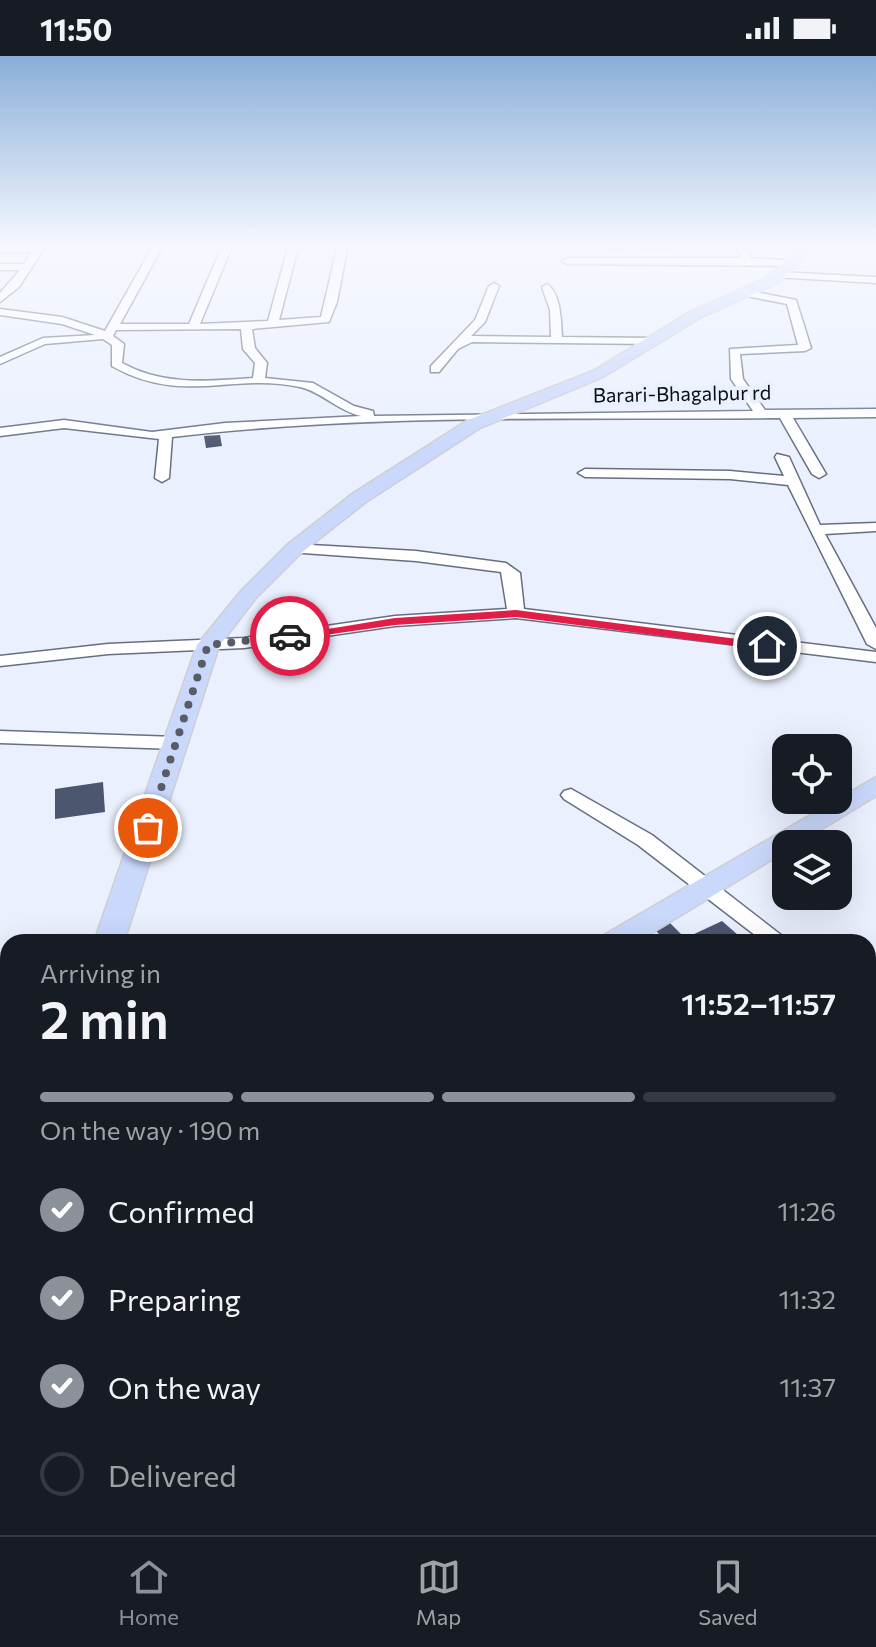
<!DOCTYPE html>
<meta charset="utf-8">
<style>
:root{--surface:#171b24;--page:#242831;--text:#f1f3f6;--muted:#9ea1a6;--line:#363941;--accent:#8c9099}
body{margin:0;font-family:Commissioner,sans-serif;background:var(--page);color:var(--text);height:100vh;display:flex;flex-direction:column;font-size:30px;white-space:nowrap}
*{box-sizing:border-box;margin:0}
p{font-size:26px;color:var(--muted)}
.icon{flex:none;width:44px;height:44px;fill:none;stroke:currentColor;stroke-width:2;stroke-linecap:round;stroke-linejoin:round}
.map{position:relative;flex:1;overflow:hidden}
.details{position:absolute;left:0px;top:878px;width:876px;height:602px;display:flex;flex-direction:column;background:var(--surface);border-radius:24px 24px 0 0;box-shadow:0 8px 32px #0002}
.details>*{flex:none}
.buttons{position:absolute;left:772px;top:678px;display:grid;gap:16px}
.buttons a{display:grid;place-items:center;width:80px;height:80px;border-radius:16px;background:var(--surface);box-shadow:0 8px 32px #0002;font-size:40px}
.pin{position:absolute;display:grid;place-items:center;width:68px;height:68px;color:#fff;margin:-34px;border:4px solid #fff;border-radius:50%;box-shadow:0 2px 8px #0007}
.courier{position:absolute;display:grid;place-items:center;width:80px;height:80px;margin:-40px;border:6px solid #e11d48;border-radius:50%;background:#fff;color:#222;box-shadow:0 2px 10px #0007}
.summary em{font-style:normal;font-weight:600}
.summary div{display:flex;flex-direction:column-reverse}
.summary{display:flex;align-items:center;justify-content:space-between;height:136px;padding:0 40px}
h1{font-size:52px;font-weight:600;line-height:60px}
.bar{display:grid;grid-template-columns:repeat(4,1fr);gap:12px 8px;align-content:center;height:96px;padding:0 40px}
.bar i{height:10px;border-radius:6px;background:var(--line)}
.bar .current{background:var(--accent)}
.bar p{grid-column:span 4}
ol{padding:0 40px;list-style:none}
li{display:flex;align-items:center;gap:24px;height:88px}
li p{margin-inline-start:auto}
li .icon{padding:8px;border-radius:50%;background:var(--accent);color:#fff;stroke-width:4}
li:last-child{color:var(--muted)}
li i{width:44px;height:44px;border:4px solid var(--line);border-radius:50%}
.status{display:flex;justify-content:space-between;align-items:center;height:56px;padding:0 40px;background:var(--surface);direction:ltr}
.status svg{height:22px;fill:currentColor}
.dock{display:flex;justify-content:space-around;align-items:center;height:112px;border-top:2px solid var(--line);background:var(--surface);font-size:22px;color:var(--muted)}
.dock a{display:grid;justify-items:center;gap:4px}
.dock .current{color:var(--accent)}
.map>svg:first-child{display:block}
.building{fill:#4c566e}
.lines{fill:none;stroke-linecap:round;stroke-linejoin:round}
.minor-casing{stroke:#666e82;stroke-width:3}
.major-casing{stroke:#cecfd0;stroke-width:3}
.minor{fill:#fff;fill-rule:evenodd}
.major{fill:#cad8fc;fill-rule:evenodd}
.route{fill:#e11d48}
.done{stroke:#585c67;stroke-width:8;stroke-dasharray:0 14.4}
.labels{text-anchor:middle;stroke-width:8;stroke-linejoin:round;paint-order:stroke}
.far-street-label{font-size:20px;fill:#0a0d15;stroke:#eaf0fe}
</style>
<div class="status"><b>11:50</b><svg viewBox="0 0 49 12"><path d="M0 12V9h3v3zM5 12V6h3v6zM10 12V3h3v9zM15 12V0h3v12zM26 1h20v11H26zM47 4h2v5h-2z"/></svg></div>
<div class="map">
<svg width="876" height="1479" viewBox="0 0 876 1479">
<rect width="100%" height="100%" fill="#eaf0fe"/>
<g class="building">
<polygon points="220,379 222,390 206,392 204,380"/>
<polygon points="103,726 105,756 55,763 55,733"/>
<polygon points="668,865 689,886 667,886 653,872"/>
<polygon points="722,865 746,886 700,886 692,879"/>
</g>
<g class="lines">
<g class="minor-casing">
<g id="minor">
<polygon points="37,188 47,188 19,231 0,246 0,237 20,214 0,214 0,208 24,208 32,196 0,196 0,190"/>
<path d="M154 188H164L120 268H189L223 188H233L200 268 268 265 289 188H299L279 264 321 261 338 188H348L337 246 329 266 252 273 255 292 267 307 265 322 313 327 354 350 373 355 374 360 753 355 731 323 730 293 798 289 787 248 741 239 745 234 796 244 811 292 805 295 740 298 743 323 765 354 876 353V361L793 362 826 418 819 422 812 418 780 362C578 364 373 357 172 381L169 422 162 426 155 422 159 383 64 372 0 380V372L64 364 152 376 225 367 361 360C338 355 322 336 300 331 232 316 182 350 112 310V289L103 283 45 288 0 308V301L43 282 95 279 62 268 0 259V253L62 261 105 275ZM241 273 243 293 255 307 253 322C207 325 164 330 122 307L124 288 113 280 116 274Z"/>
<polygon points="611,188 814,188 815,189 810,192 747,191 751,202 795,205 792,210 567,208 562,205 567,202 741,202 737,191 608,193"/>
<polygon points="779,216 876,221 876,227 775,221"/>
<path d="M494 227 499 230 485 266 471 280 551 281 550 254 542 231 547 228C561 238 561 264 562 281L654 282 660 285 654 288 472 286 458 293 439 316H431V310L475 264 489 230Z"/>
<polygon points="777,398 789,401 820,469 876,467 876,475 825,478 876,572 876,593 867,588 788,429 730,423 585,421 578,417 585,413 730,415 784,420 775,401"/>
<polygon points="294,488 416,495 506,507 520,517 524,553 876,596 876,606 516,562 395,570 244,592 108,598 0,610 0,600 108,588 244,582 395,560 507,553 501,516 416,505 289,496 286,493"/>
<polygon points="0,675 176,681 185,687 176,693 0,687"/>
<polygon points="571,733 652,779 790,886 764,886 638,789 564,743 561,739 564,735"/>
<polygon points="868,953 876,955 876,978 868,976"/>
<polygon points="876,1031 876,1053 868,1055 868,1033"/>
<polygon points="868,1292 876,1295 876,1338 868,1335"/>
<rect x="289" y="1472" width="34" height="7"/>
</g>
</g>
<g class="major-casing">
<g id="major">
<polygon points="805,188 818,188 778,227 700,262 603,321 480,372 366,446 301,497 255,543 219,590 124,886 94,886 197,589 241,535 287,489 352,438 468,364 593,315 690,256 768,221"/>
<polygon points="876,721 876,740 797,788 786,788 786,795 637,886 599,886 604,879"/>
<polygon points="8,1090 8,1134 0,1137 0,1093"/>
<polygon points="8,1226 8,1263 0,1266 0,1229"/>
</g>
</g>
<use href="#minor" class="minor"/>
<use href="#major" class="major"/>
</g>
<linearGradient id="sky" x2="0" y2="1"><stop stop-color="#89aed8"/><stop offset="0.48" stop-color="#f6f8ff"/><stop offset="1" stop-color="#f6f8ff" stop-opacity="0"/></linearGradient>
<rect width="876" height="395" fill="url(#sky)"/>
<polygon class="route" points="516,554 767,587 773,590 767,594 516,561 395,569 290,584 285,580 395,562"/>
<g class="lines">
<polyline class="done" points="148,772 208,589 290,580"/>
</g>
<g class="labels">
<g class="far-street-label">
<text transform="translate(682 338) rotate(-1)" y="7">Barari-Bhagalpur rd</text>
</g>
</g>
</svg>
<div class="buttons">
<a><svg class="icon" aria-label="locate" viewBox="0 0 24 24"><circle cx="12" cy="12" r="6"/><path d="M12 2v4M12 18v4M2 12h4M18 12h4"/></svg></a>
<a><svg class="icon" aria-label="layers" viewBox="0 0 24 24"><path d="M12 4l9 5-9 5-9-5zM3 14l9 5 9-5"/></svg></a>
</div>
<div class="pin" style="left:148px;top:772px;background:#ea580c"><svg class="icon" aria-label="bag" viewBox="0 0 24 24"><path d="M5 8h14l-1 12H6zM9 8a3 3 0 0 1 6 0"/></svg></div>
<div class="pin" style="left:767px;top:590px;background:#1f2937"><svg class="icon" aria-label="home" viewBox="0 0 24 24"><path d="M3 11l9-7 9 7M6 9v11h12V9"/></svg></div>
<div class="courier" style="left:290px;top:580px"><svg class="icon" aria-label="car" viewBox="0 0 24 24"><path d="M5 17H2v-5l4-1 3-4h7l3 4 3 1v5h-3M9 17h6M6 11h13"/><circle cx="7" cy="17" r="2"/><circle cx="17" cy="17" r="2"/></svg></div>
<section class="details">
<div class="summary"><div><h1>2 min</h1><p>Arriving in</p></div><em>11:52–11:57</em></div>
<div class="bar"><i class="current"></i><i class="current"></i><i class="current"></i><i></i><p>On the way · 190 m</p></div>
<ol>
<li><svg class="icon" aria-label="check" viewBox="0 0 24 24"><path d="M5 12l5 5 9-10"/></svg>Confirmed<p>11:26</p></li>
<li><svg class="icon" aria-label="check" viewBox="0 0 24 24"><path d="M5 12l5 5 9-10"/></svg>Preparing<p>11:32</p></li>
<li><svg class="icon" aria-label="check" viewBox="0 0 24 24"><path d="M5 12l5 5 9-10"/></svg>On the way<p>11:37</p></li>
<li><i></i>Delivered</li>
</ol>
</section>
</div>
<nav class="dock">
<a class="current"><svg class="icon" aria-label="home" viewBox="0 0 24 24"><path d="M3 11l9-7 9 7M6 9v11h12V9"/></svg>Home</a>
<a><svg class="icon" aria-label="map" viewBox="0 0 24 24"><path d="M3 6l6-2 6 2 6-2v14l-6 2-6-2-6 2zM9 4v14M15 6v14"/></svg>Map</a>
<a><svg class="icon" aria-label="saved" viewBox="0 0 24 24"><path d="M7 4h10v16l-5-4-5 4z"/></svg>Saved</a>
</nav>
